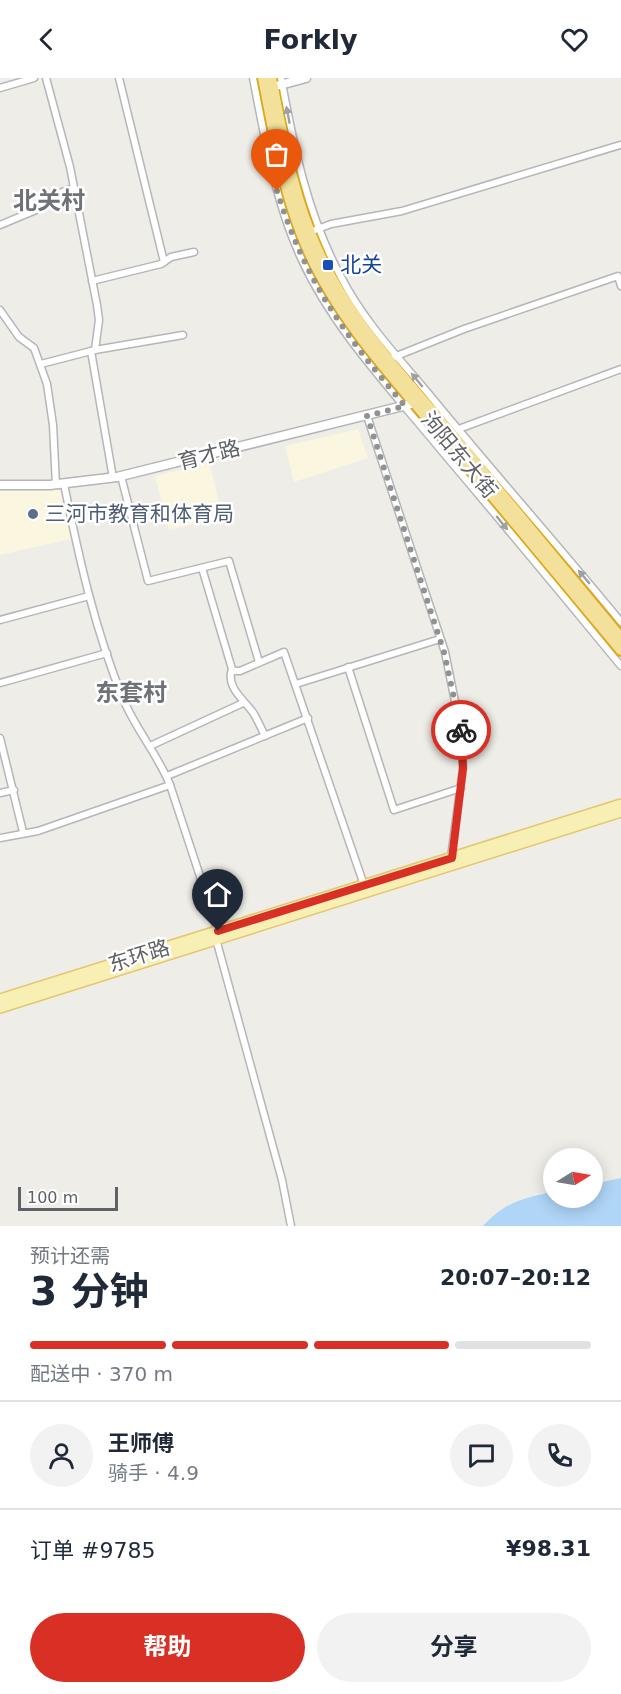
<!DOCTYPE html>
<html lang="zh">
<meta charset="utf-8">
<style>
:root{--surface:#fff;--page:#f2f2f3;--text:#1f2937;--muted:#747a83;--line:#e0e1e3;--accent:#d93025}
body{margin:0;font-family:"DejaVu Sans","Noto Sans SC",sans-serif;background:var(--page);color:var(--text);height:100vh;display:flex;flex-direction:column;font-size:22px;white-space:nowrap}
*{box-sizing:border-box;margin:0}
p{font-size:20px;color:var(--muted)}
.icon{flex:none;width:33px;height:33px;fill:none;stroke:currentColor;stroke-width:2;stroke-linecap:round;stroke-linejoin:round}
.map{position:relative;height:1148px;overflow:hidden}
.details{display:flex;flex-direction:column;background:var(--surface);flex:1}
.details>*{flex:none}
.needle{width:39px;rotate:79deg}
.tools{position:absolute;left:543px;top:1070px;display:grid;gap:12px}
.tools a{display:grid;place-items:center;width:60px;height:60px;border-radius:50%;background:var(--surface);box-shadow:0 3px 15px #0003;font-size:30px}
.scale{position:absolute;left:18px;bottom:15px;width:100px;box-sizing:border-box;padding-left:6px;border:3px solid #5e6165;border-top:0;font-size:16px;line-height:21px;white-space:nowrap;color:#5e6165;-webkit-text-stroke:4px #fff;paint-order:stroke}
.pin{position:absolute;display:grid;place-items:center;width:51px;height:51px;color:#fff;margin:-62px -26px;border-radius:50% 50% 50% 0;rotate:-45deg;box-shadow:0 0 6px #0007}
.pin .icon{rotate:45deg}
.courier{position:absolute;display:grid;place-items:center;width:60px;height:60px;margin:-30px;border:4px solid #d93025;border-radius:50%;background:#fff;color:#222;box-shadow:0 2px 8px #0007}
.summary em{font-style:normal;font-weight:700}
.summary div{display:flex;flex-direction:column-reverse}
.summary{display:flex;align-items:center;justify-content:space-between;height:102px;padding:0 30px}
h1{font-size:39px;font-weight:700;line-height:45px}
.bar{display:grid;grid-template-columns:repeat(4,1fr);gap:9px 6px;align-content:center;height:72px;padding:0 30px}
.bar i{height:8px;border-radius:4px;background:var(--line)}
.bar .active{background:var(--accent)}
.bar p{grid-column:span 4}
.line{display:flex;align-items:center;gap:15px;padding:0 30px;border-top:2px solid var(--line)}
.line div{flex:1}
.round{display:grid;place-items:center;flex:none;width:63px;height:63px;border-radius:32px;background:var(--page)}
.action{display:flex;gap:12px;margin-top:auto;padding:12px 30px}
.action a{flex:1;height:69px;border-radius:36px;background:var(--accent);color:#fff;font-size:24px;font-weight:700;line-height:69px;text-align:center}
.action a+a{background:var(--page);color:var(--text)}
header{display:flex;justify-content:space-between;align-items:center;height:78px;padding:0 30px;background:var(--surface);font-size:27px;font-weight:700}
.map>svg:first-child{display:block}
.commercial{fill:#fbf6e0}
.water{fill:#afd5f7}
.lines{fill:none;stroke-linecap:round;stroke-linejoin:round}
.street-casing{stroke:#b4b6ba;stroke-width:9}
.secondary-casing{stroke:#b3b5ba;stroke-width:11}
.primary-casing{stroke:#e4c66b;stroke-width:12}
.highway-casing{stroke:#dfa817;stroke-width:14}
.street{stroke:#fff;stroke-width:6}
.secondary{stroke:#fff;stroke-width:8}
.primary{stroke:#f7efb3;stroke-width:9}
.highway{stroke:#f3e09a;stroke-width:10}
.oneway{fill:#9ea0a3}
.done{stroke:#919292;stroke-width:6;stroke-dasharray:0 10.8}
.route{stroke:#d93025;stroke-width:8}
.transit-dot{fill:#1a4fb4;stroke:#fff;stroke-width:2}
.service-dot{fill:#5c6f8a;stroke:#fff;stroke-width:2}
.labels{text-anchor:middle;stroke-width:5;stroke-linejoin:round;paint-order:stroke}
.transit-label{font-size:21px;fill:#164399;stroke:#fff;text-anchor:start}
.street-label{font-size:21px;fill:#5e6165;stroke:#fff}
.service-label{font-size:21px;fill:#4e5e75;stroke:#fff;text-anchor:start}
.quarter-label{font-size:24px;font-weight:bold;fill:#6f7377;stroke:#fff}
</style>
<header><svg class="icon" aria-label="back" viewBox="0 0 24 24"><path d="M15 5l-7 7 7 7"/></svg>Forkly<svg class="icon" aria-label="heart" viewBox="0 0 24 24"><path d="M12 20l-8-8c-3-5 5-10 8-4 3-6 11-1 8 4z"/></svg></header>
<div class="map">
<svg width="621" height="1148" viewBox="0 0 621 1148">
<rect width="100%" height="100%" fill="#efede7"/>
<g class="commercial">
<polygon points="358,351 368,380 294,404 285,368"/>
<polygon points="210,385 222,439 169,452 155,398"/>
<polygon points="61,411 71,461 0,477 0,412"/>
</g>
<path class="water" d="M621 1100V1148H483C505 1124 523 1120 553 1114L554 1119H592L593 1106Z"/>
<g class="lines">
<g class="street-casing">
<g id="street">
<polyline points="46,0 70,89 97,227 99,242 95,272"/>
<polyline points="119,0 164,184"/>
<path d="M253 0C265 61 275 124 301 180 334 252 390 310 440 371 501 443 561 515 621 588"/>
<path d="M281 0C294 69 307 136 341 199 363 242 397 278 428 315 491 392 558 467 621 544"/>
<polyline points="0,10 34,0"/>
<polyline points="0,147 36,132 53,117 74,110"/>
<polyline points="315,152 331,146 402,133 620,67"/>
<polyline points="92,203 161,186 171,179 194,174"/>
<polyline points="0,232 19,259 34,270 47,306 53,347 56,407"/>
<polyline points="91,273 113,400"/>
<polyline points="394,279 464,251 618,198 621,208"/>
<polyline points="41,286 95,272 183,257"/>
<polyline points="367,338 445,574 461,653 463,690 451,779"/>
<polyline points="456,352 621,291"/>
<polyline points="121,398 148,503 229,483 259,584"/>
<path d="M64 406C79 480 95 553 124 623 137 653 158 677 170 707L218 853"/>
<polyline points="202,490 232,591 235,593 240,593 284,574 364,807"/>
<polyline points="0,542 89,518"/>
<polyline points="348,589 394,732 461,710"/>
<path d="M232 591C225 610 246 623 254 636 258 643 261 650 265 658"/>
<polyline points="0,605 107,575"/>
<polyline points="296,606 440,561"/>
<polyline points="0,660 23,754"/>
<polyline points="150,668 243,625"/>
<polyline points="167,698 308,640"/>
<polyline points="0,715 14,712"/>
<polyline points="0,760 38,753 170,707"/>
<polyline points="216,861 282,1102 291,1148"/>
</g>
</g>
<g class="secondary-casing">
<g id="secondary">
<polyline points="269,10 306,0"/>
<polyline points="0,407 50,407 117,399 415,325"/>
</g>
</g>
<g class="primary-casing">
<g id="primary">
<polyline points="0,921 621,726"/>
<polyline points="0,930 621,734"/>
</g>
</g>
<g class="highway-casing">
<g id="highway">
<path d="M263 0C275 59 284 120 310 176 342 246 397 303 446 362 505 432 563 502 621 572"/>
<path d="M271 0C283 58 292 117 317 171 347 240 401 296 450 354 507 422 564 491 621 560"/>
</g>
</g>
<use href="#street" class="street"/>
<use href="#secondary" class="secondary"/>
<use href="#primary" class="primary"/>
<use href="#highway" class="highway"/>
</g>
<defs><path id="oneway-solid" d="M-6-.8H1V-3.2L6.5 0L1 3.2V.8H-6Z" transform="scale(1.5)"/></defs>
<g class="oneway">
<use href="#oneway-solid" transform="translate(288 37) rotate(-101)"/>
<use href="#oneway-solid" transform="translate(417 302) rotate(-129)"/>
<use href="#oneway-solid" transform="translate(502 445) rotate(51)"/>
<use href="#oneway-solid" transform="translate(584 499) rotate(-130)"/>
</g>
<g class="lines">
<path class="done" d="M277 113C306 205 344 256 405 328L367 338 444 574 461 652"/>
<polyline class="route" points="218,853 452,780 463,690 461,652"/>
</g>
<rect class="transit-dot" x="322" y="181" width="12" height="12" rx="3"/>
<circle class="service-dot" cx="33" cy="436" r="6"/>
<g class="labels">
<g class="transit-label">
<text x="340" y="194">北关</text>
</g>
<g class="street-label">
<text transform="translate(209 377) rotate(-14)" y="7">育才路</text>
<text transform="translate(459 377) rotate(50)" y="7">泃阳东大街</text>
<text transform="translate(139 878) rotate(-17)" y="7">东环路</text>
</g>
<g class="service-label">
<text x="45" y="443">三河市教育和体育局</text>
</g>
<g class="quarter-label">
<text x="49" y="131">北关村</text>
<text x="131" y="623">东套村</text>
</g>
</g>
</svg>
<div class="tools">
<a><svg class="needle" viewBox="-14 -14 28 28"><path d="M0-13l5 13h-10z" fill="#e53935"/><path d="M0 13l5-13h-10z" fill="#747a83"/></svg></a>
</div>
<div class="scale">100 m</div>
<div class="pin" style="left:277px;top:113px;background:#ea580c"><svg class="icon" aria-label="bag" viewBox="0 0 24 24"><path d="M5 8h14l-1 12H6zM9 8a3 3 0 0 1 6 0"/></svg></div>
<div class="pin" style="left:218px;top:853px;background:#1f2937"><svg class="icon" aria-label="home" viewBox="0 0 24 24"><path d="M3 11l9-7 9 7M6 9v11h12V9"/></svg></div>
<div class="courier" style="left:461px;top:652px"><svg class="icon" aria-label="bike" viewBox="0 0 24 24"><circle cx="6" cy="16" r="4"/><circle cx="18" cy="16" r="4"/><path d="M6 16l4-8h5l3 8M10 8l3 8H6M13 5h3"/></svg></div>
</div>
<section class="details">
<div class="summary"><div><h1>3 分钟</h1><p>预计还需</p></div><em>20:07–20:12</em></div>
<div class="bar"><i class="active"></i><i class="active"></i><i class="active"></i><i></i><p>配送中 · 370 m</p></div>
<div class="line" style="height:108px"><a class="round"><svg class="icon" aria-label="person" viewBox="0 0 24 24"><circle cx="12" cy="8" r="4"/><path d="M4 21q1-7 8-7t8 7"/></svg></a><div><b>王师傅</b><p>骑手 · 4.9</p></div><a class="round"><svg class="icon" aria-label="chat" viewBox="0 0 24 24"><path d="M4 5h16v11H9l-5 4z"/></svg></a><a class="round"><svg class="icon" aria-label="phone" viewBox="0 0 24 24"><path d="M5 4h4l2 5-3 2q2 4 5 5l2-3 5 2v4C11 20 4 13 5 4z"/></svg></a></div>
<div class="line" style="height:78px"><div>订单 #9785</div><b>¥98.31</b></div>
<div class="action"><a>帮助</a><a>分享</a></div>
</section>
